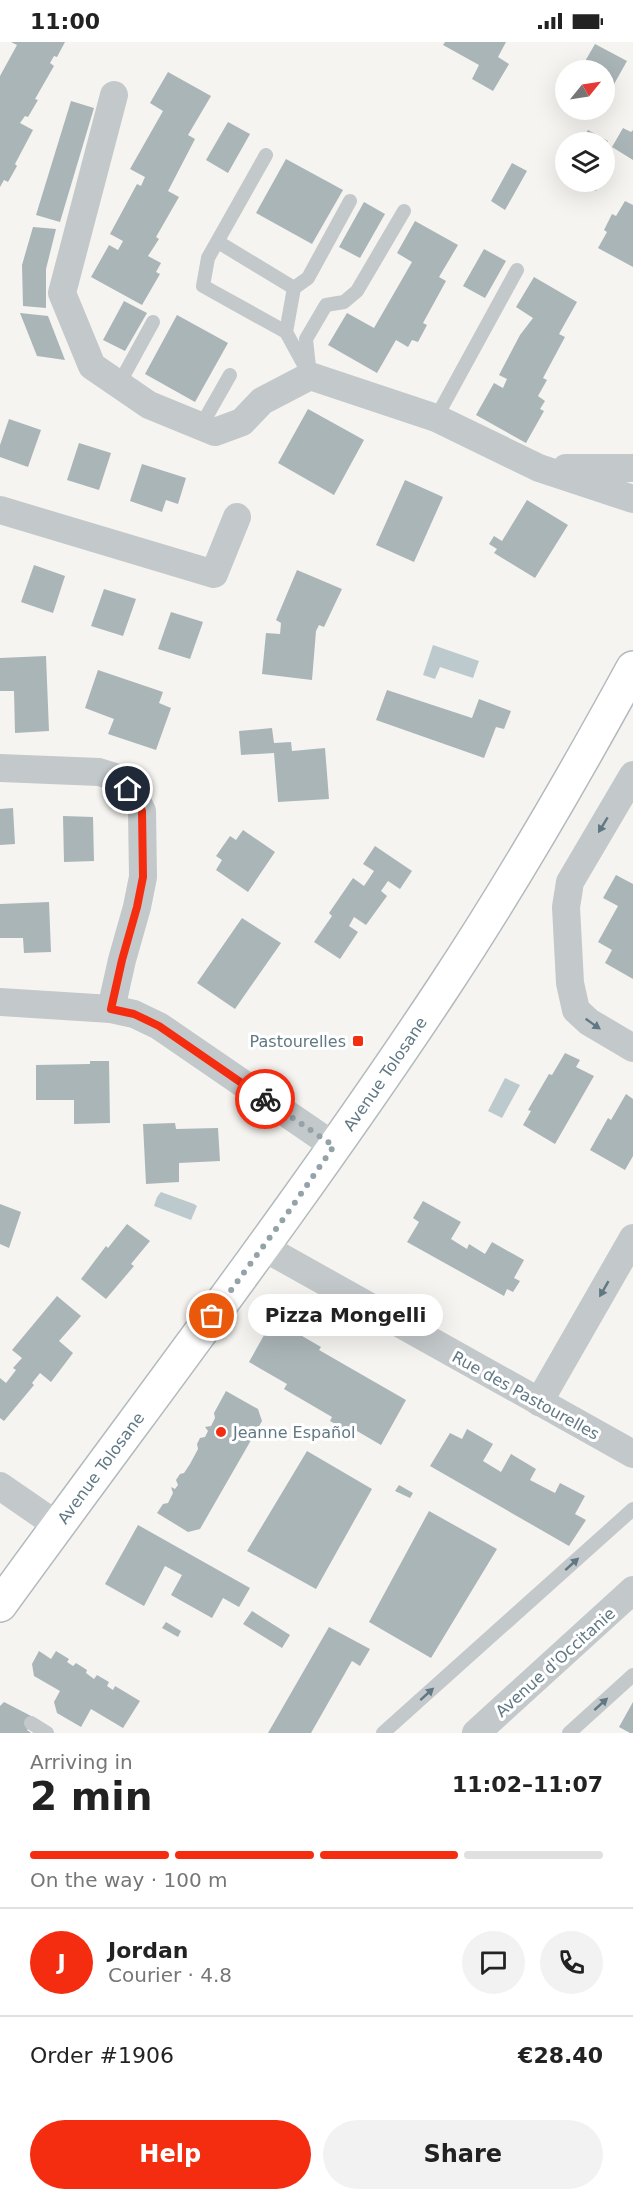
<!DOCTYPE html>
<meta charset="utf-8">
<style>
:root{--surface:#fff;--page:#f2f2f2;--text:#222;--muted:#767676;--line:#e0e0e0;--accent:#f42d11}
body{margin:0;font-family:"DejaVu Sans",sans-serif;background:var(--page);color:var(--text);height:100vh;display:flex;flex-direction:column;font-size:22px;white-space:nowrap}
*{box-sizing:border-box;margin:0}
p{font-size:20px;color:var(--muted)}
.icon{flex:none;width:33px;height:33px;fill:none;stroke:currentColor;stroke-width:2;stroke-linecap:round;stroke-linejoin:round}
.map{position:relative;height:1691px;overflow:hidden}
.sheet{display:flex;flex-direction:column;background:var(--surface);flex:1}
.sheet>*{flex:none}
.needle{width:39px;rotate:60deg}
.tools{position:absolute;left:555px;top:18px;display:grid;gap:12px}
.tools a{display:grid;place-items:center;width:60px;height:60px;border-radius:50%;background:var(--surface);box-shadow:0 6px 24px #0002;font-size:30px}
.pin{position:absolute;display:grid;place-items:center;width:51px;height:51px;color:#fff;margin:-26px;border:3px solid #fff;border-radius:50%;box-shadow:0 2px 6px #0007}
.courier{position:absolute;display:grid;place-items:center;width:60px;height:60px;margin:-30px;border:4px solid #f42d11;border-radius:50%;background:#fff;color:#222;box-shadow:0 2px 8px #0007}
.bubble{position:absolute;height:42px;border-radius:21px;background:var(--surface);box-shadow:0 6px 24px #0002;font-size:20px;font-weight:600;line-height:42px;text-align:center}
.overview em{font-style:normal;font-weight:600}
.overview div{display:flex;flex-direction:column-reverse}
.overview{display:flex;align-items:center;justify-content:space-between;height:102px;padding:0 30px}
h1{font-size:39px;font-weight:600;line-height:45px}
.bar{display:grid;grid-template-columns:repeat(4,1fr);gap:9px 6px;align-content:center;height:72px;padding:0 30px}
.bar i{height:8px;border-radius:4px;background:var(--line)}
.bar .current{background:var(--accent)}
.bar p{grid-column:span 4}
.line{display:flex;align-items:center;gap:15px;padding:0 30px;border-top:2px solid var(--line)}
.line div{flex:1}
.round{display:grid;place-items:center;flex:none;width:63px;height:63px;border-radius:32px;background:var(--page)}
.button{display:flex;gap:12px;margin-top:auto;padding:12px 30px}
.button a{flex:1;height:69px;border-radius:36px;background:var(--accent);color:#fff;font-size:24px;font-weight:600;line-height:69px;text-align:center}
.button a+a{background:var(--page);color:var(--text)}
.status{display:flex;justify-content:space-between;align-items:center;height:42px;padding:0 30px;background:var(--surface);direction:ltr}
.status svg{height:16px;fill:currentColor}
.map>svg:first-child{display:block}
.water{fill:#bccace}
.building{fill:#aab5b8}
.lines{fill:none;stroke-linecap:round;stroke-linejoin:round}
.secondary-casing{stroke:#b3babd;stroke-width:36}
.service{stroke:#c3c8ca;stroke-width:14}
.minor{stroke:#c3c8ca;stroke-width:28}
.secondary{stroke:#fff;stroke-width:33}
.oneway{fill:#607884}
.done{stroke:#94a3aa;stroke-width:6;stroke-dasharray:0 10.8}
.route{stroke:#f42d11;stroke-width:8}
.poi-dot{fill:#f42d11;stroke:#fff;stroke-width:2}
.labels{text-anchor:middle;stroke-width:6;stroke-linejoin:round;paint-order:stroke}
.poi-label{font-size:16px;fill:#607884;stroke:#fff;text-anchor:end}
.street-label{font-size:16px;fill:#607884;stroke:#fff}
</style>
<div class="status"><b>11:00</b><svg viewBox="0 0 49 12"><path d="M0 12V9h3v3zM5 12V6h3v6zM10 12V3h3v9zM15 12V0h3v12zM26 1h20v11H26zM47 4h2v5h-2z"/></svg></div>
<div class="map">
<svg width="633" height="1691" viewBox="0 0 633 1691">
<rect width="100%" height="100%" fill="#f5f4f0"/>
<g class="water">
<polygon points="433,603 479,619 473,636 440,625 435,637 423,633"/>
<polygon points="505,1036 520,1043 502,1076 488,1069"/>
<polygon points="161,1150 194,1162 197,1164 191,1178 154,1164 157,1155"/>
</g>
<g class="building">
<polygon points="11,0 65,0 57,15 54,14 50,21 54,24 35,57 38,58 28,75 25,74 20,81 33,88 15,122 17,124 8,140 4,138 0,145 0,34 17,3"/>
<polygon points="445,0 506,0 498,15 509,22 493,49 472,37 479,23 443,3"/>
<polygon points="595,2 627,19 604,60 604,28 580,28"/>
<polygon points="168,30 211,54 188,93 195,97 168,149 179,155 156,195 159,197 148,214 161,221 156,230 160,232 142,263 91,235 109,203 118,208 123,199 110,192 137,142 141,144 145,135 130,127 163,69 150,61"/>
<polygon points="71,59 94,66 60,180 36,173"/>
<polygon points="581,68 600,68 596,75"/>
<polygon points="228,80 250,92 228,131 206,118"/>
<polygon points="623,86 631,90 633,88 633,118 612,105"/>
<polygon points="588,88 608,99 604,105 604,100 581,100"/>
<polygon points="566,110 566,132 557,127"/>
<polygon points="286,117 343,148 312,202 256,171"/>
<polygon points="512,121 527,129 505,168 491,159"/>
<polygon points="579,140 601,140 596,149"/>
<polygon points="625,159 633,163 633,225 598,206 607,190 604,188 612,172 616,174"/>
<polygon points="364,160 385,172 360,216 339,205"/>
<polygon points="415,179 458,203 439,235 446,239 423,281 427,283 418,300 412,298 408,305 396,298 377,331 328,303 347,271 374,286 412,220 397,211"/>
<polygon points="33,185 56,187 46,227 46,266 23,264 22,223"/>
<polygon points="484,207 506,219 485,256 463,244"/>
<polygon points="534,235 577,260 559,292 565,295 543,336 547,338 538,354 545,359 540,367 544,369 526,401 476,373 494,341 503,346 507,337 499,333 520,293 533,276 516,265"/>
<polygon points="124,259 147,271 125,309 103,298"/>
<polygon points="20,271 48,274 65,318 37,314"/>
<polygon points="177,273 228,301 195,360 145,332"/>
<polygon points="308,367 364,398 334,453 278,421"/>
<polygon points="9,377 41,388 28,425 0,415 0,403"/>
<polygon points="79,401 111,411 99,448 67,438"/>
<polygon points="142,422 186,436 178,462 166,458 162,470 130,459"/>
<polygon points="405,438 443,455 414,520 376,503"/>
<polygon points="527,458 568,483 535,536 494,511 497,507 489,502 494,494 502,499"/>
<polygon points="34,523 65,534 53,571 21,560"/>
<polygon points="297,528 342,547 324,585 319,583 316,589 312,638 262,632 266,591 280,592 281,581 276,578"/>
<polygon points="104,547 136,557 123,594 91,584"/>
<polygon points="171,570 203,580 190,617 158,607"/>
<polygon points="46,614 49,689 15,691 14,649 0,649 0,616"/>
<polygon points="98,628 163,650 159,661 171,666 156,708 108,692 114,677 85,666"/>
<polygon points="387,648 472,676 479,657 511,669 504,687 496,685 484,716 376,678"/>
<polygon points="272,686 274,701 291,700 292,709 325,706 329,757 278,760 274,711 241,713 239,689"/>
<polygon points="13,766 15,802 0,803 0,767"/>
<polygon points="63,774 93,775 94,819 64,820"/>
<polygon points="243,788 275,810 248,850 216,828 222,818 216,814 230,794 236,798"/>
<polygon points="375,804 412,829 400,847 388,839 381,849 387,854 366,883 354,875 349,884 358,890 340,917 314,900 332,874 329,871 353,836 364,844 374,829 363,822"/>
<polygon points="616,833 633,842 633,937 605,921 612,908 598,900 618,864 603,856"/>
<polygon points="49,860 51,910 24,911 23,896 0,896 0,862"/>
<polygon points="242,876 281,901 235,967 197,941"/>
<polygon points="565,1011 580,1018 576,1025 594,1034 555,1102 523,1083 531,1069 528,1068 549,1032 552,1033"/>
<polygon points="90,1019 109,1019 110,1081 74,1082 74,1058 36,1058 36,1023 90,1022"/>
<polygon points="626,1052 633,1057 633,1114 625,1128 590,1108 608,1076 611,1078"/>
<polygon points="175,1081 176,1087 218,1086 220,1119 179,1121 179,1140 146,1142 143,1082"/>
<polygon points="423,1159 461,1180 451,1197 467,1207 469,1202 485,1212 492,1200 524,1218 514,1236 520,1239 513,1250 507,1247 504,1254 407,1200 419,1180 413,1176"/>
<polygon points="0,1162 21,1170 9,1206 0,1202"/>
<polygon points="127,1182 150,1199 131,1222 134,1224 106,1257 81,1237 106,1204 108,1206"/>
<polygon points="57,1254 81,1274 59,1299 73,1311 51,1340 40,1331 32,1341 34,1343 4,1379 0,1376 0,1336 6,1341 16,1328 13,1326 22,1316 12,1308"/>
<polygon points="273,1277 321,1305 319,1308 406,1358 381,1403 357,1389 354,1393 330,1379 332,1375 284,1347 287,1342 249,1320"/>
<polygon points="226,1349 258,1367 262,1379 200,1487 188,1490 157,1471 163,1462 168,1461 173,1451 171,1445 175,1447 178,1443 176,1438 180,1432 184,1431 190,1422 198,1407 197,1402 200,1396 205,1395 208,1389 205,1385 211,1384 215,1376 214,1371"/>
<polygon points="467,1387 493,1402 483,1419 501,1430 511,1412 536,1427 530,1438 555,1451 560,1441 585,1454 575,1472 586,1478 569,1504 430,1424 450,1391 462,1397"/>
<polygon points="307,1409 372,1447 316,1547 247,1509"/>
<polygon points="399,1443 413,1451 410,1456 395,1449"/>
<polygon points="429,1469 497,1507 431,1616 369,1580"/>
<polygon points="138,1483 250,1546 239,1565 223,1556 212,1576 171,1553 182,1533 165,1524 144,1564 105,1542"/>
<polygon points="252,1569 290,1593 282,1606 243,1582"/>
<polygon points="166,1580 181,1589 178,1595 162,1586"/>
<polygon points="329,1585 370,1607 360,1624 352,1619 311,1691 268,1691"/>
<polygon points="39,1609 51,1617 56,1609 69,1617 67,1620 73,1624 76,1621 87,1628 86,1631 94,1637 97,1633 109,1640 107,1644 113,1648 115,1644 140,1659 123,1686 91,1667 81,1685 57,1671 54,1660 60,1649 34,1634 32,1622"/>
<polygon points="4,1660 35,1676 27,1688 31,1691 0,1691 0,1664"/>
<polygon points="633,1660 633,1691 630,1691 619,1685"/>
</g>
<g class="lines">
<g class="secondary-casing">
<g id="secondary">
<path id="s1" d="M0 1563C148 1359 302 1159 441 949 510 845 573 736 633 626"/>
</g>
</g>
<g class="service">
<polyline points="266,113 208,216 203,244 286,290 310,334 306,297 326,263 344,260 357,249 404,169"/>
<polyline points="218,200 294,246 286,290"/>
<polyline points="294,246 308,236 350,159"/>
<polyline points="119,342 153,280"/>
<polyline points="436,376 517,228"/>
<polyline points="201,384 230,333"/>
<polyline points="31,1681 47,1691"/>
<polyline points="383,1691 633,1467"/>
<polyline points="569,1691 633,1633"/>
</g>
<g class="minor">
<polyline points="114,53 62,251 92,324 149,363 215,390 242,380 262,359 310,334 436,376 539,426 633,457"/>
<polyline points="566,426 633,426"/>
<polyline points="0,468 214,532 237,475"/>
<polyline points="0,726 99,730 121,737 136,757 142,769 143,835 137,865 122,918 111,967"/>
<polyline points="633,733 570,840 566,865 570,941 576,968 589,980 633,1006"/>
<polyline points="0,960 111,967 134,972 159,984 334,1104"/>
<polyline points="263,1205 633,1412"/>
<polyline points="539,1360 633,1196"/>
<polyline points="0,1444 58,1484"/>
<polyline points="476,1691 633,1548"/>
</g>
<use href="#secondary" class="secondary"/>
</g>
<defs><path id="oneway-solid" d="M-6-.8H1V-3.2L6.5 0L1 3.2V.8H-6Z" transform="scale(1.5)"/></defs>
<g class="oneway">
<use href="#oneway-solid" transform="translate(603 783) rotate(121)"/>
<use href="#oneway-solid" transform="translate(593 982) rotate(35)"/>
<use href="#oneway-solid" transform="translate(604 1247) rotate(120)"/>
<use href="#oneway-solid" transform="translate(572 1522) rotate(-42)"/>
<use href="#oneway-solid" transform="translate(427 1652) rotate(-42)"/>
<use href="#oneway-solid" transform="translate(601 1662) rotate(-42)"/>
</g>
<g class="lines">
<polyline class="done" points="212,1274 287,1172 334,1104 265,1057"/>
<polyline class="route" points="128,747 136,757 142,769 143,835 137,865 122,918 111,967 134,972 159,984 265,1057"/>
</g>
<g class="poi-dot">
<rect x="352" y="993" width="12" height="12" rx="3"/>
<circle cx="221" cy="1390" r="6"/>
</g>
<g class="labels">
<g class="poi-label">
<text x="346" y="1005">Pastourelles</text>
<text x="233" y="1396" text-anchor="start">Jeanne Español</text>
</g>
<g class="street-label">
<text dy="6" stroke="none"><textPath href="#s1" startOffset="656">Avenue Tolosane</textPath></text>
<text transform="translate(526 1353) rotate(29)" y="6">Rue des Pastourelles</text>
<text dy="6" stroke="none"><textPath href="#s1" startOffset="170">Avenue Tolosane</textPath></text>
<text transform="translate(555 1620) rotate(-42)" y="6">Avenue d'Occitanie</text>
</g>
</g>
</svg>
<div class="tools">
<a><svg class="needle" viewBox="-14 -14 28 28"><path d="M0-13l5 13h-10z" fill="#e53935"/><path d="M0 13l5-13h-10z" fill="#767676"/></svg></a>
<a><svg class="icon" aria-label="layers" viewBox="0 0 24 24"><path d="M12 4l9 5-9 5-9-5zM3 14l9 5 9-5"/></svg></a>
</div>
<div class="pin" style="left:212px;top:1274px;background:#ea580c"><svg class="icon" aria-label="bag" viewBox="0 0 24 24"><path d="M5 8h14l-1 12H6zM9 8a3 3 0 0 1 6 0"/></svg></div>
<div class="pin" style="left:128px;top:747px;background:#1f2937"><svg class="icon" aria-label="home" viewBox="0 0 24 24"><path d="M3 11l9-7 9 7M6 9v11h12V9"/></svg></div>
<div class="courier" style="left:265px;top:1057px"><svg class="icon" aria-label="bike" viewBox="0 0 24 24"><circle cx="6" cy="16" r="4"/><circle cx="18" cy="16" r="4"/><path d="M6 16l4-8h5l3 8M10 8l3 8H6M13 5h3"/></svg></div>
<div class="bubble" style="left:248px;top:1252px;width:195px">Pizza Mongelli</div>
</div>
<section class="sheet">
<div class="overview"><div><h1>2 min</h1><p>Arriving in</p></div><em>11:02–11:07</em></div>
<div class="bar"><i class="current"></i><i class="current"></i><i class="current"></i><i></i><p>On the way · 100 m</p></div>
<div class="line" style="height:108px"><b class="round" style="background:var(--accent);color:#fff">J</b><div><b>Jordan</b><p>Courier · 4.8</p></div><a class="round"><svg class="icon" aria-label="chat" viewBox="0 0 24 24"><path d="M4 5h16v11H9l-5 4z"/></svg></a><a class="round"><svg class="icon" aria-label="phone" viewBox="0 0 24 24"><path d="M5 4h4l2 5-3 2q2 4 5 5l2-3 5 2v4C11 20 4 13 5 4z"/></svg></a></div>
<div class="line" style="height:78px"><div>Order #1906</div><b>€28.40</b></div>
<div class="button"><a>Help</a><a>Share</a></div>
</section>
